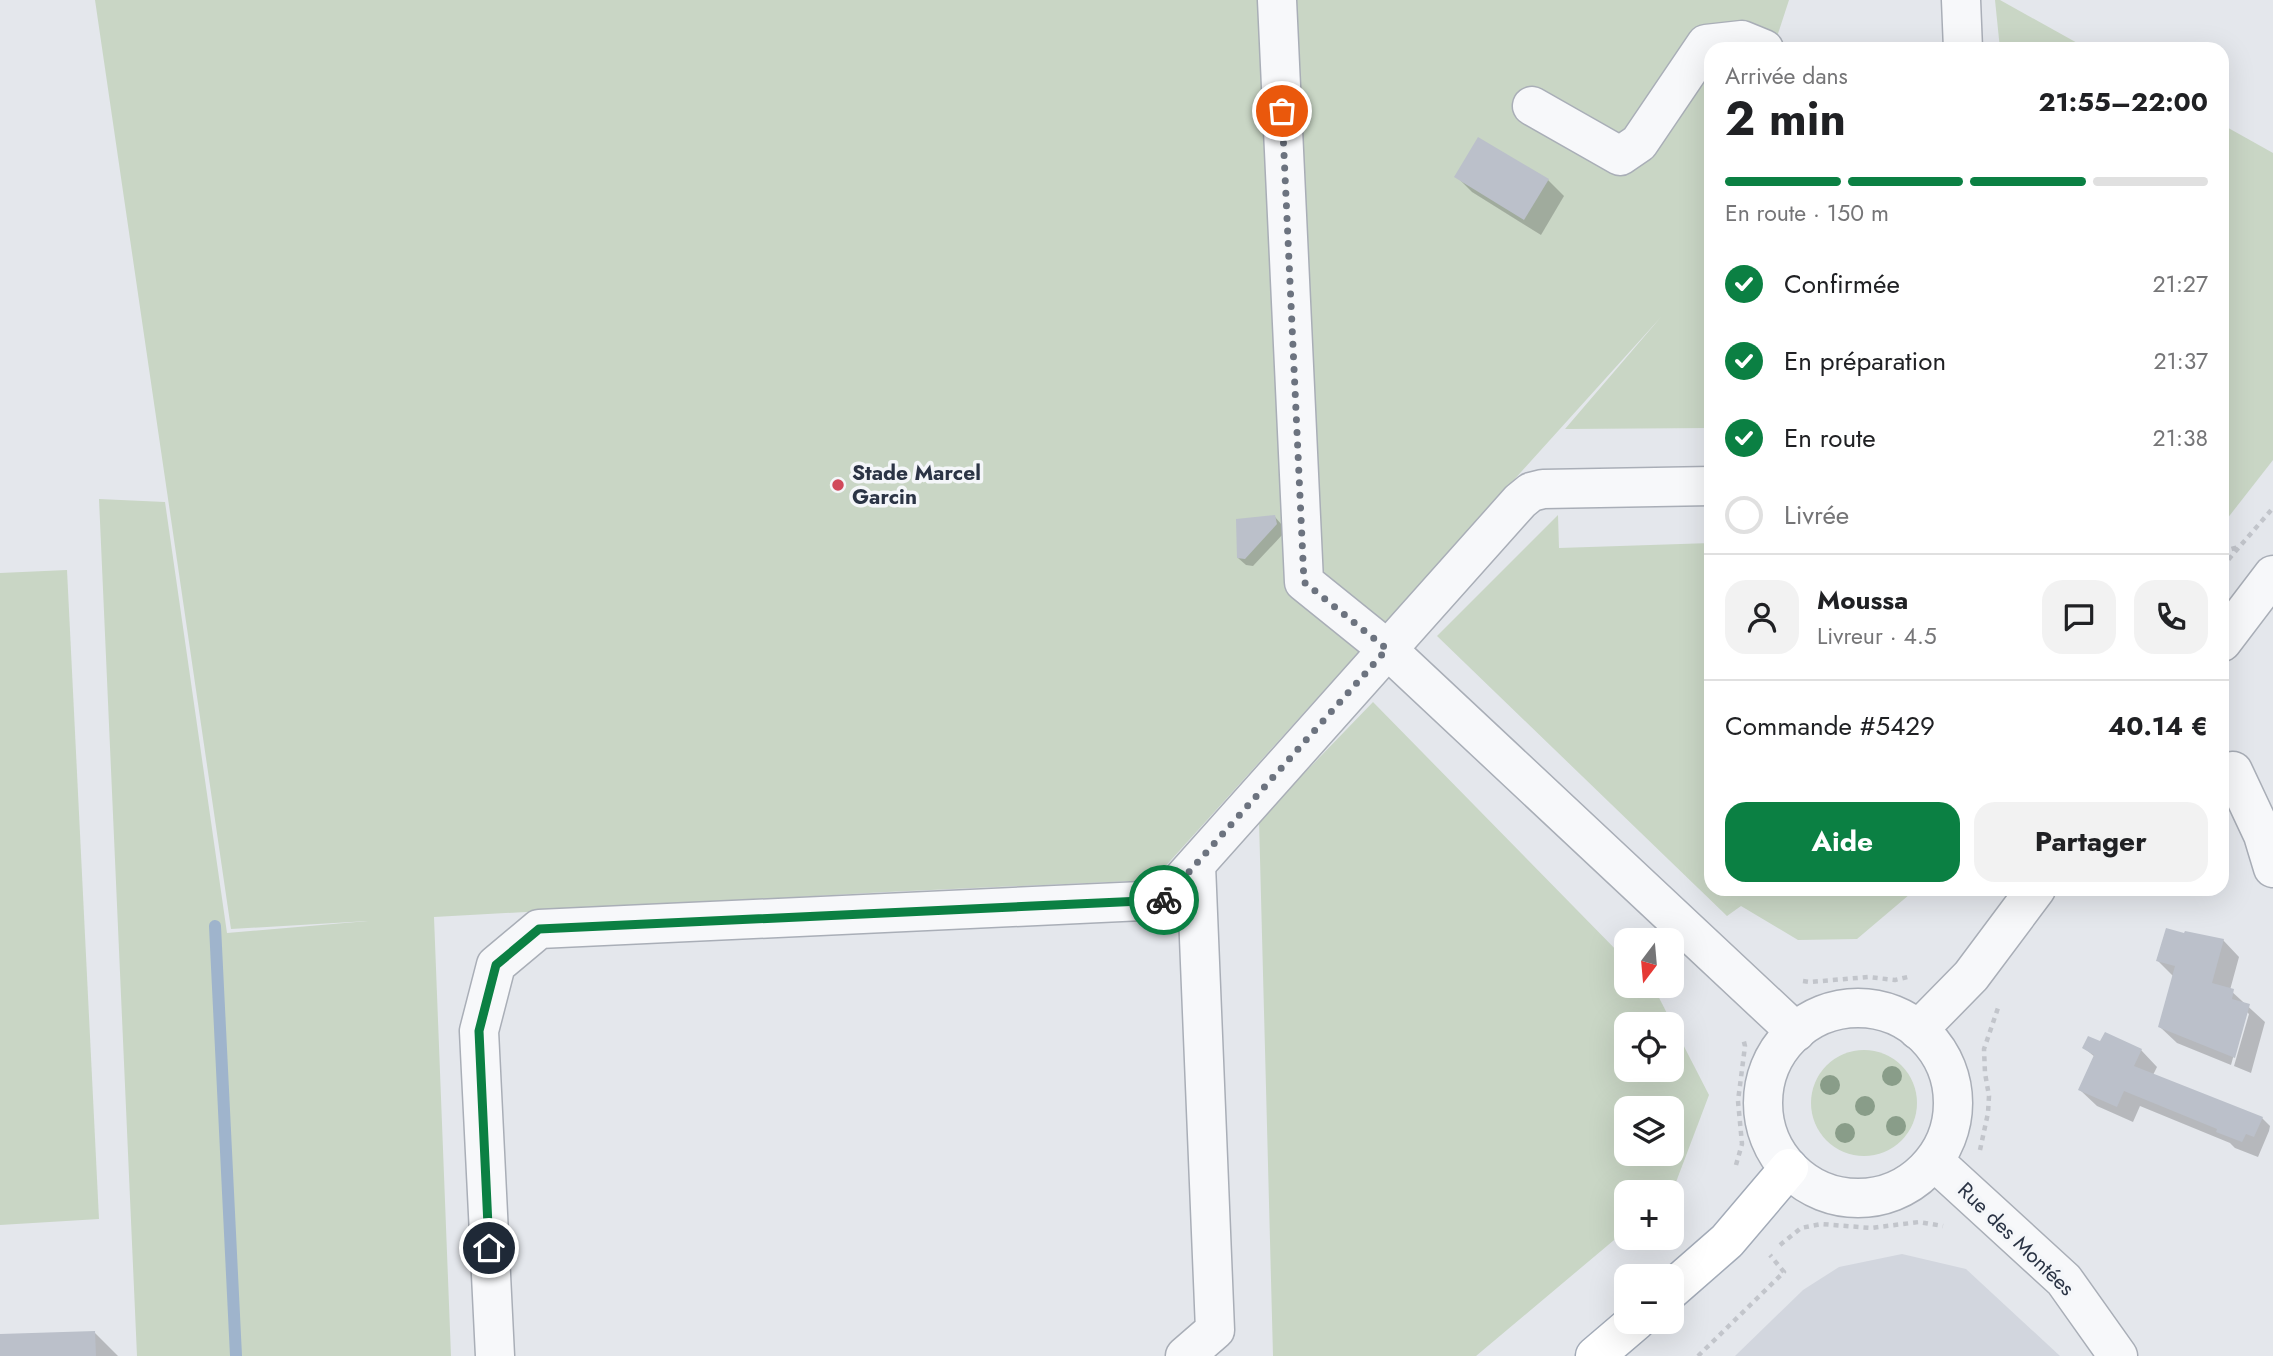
<!DOCTYPE html>
<html lang="fr">
<meta charset="utf-8">
<style>
:root{--surface:#fff;--page:#f2f2f2;--text:#202124;--muted:#757577;--line:#e0e0e0;--accent:#0b8043}
body{margin:0;font-family:Jost,sans-serif;background:var(--page);color:var(--text);height:100vh;display:flex;flex-direction:column;font-size:26px;white-space:nowrap}
*{box-sizing:border-box;margin:0}
p{font-size:23px;color:var(--muted)}
.icon{flex:none;width:38px;height:38px;fill:none;stroke:currentColor;stroke-width:2;stroke-linecap:round;stroke-linejoin:round}
.map{position:relative;flex:1;overflow:hidden}
.drawer{position:absolute;left:1704px;top:42px;width:525px;height:854px;display:flex;flex-direction:column;background:var(--surface);border-radius:21px;box-shadow:0 7px 28px #0002}
.drawer>*{flex:none}
.needle{width:46px;rotate:196deg}
.fabs{position:absolute;left:1614px;top:928px;display:grid;gap:14px}
.fabs a{display:grid;place-items:center;width:70px;height:70px;border-radius:14px;background:var(--surface);box-shadow:0 7px 28px #0002;font-size:35px}
.pin{position:absolute;display:grid;place-items:center;width:60px;height:60px;color:#fff;margin:-30px;border:4px solid #fff;border-radius:50%;box-shadow:0 2px 7px #0007}
.courier{position:absolute;display:grid;place-items:center;width:70px;height:70px;margin:-35px;border:5px solid #0b8043;border-radius:50%;background:#fff;color:#222;box-shadow:0 2px 9px #0007}
.headline em{font-style:normal;font-weight:700}
.headline div{display:flex;flex-direction:column-reverse}
.headline{display:flex;align-items:center;justify-content:space-between;height:119px;padding:0 21px}
h1{font-size:46px;font-weight:700;line-height:52px}
.bar{display:grid;grid-template-columns:repeat(4,1fr);gap:10px 7px;align-content:center;height:84px;padding:0 21px}
.bar i{height:9px;border-radius:5px;background:var(--line)}
.bar .on{background:var(--accent)}
.bar p{grid-column:span 4}
.line{display:flex;align-items:center;gap:18px;padding:0 21px;border-top:2px solid var(--line)}
.line div{flex:1}
.round{display:grid;place-items:center;flex:none;width:74px;height:74px;border-radius:21px;background:var(--page)}
ol{padding:0 21px;list-style:none}
li{display:flex;align-items:center;gap:21px;height:77px}
li p{margin-inline-start:auto}
li .icon{padding:7px;border-radius:50%;background:var(--accent);color:#fff;stroke-width:4}
li:last-child{color:var(--muted)}
li i{width:38px;height:38px;border:4px solid var(--line);border-radius:50%}
.button{display:flex;gap:14px;margin-top:auto;padding:14px 21px}
.button a{flex:1;height:80px;border-radius:21px;background:var(--accent);color:#fff;font-size:28px;font-weight:700;line-height:80px;text-align:center}
.button a+a{background:var(--page);color:var(--text)}
.map>svg:first-child{display:block}
.built{fill:#d2d6de}
.green{fill:#c9d6c5;fill-rule:evenodd}
.shadow{fill:#0003}
.lines{fill:none;stroke-linecap:round;stroke-linejoin:round}
.stream{stroke:#9fb4cc;stroke-width:12}
.building{fill:#bbc0ca}
.minor-casing{stroke:#a9aeb7;stroke-width:41}
.major-casing{stroke:#a3abb8;stroke-width:41}
.path{stroke:#c2c5cb;stroke-width:4.5;stroke-dasharray:5 5;stroke-linecap:butt}
.minor{stroke:#f7f8fa;stroke-width:38}
.major{stroke:#fff;stroke-width:38}
.tree{fill:#899d89}
.done{stroke:#6c737f;stroke-width:7;stroke-dasharray:0 12.6}
.route{stroke:#0b8043;stroke-width:9}
.poi-dot{fill:#d1495b;stroke:#f4f6f9;stroke-width:2.5}
.labels{text-anchor:middle;stroke-width:7;stroke-linejoin:round;paint-order:stroke}
.poi-label{font-size:21px;font-weight:bold;fill:#2b3445;stroke:#f4f6f9;text-anchor:start}
.street-label{font-size:21px;fill:#2b3445;stroke:#f4f6f9}
</style>
<div class="map">
<svg width="2273" height="1356" viewBox="0 0 2273 1356">
<rect width="100%" height="100%" fill="#e4e7ec"/>
<polygon class="built" points="1902,1254 1966,1269 2060,1356 1735,1356 1803,1290 1839,1267"/>
<g class="green">
<polygon points="95,0 1789,0 1773,49 1712,49 1711,428 1565,429 1661,317 1153,880 887,892 434,917 451,1356 137,1356 99,499 165,502 227,933 368,921 231,929"/>
<polygon points="1995,0 2000,0 2088,49 2000,49"/>
<polygon points="2223,125 2273,153 2273,460 2223,524"/>
<polygon points="1558,515 1559,548 1711,543 1712,889 1916,889 1857,939 1798,940 1741,906 1727,916 1437,636"/>
<polygon points="67,570 99,1219 0,1225 0,573"/>
<path d="M1373 702 1626 960V985H1651L1654 988 1709 1095 1673 1190 1626 1192V1230L1476 1356H1273L1259 820ZM1626 1024H1671V1069H1626ZM1626 1108H1671V1153H1626Z"/>
<circle cx="1864" cy="1103" r="53"/>
</g>
<g class="shadow">
<polygon points="1456,176 1548,180 1564,196 1541,235 1472,192"/>
<polygon points="1275,517 1282,525 1284,533 1253,566 1246,565 1238,558"/>
<polygon points="2223,940 2239,957 2230,990 2265,1022 2251,1073 2234,1066 2249,1014 2246,1011 2231,1065 2177,1043 2160,1027 2174,977 2158,961"/>
<polygon points="2101,1044 2141,1050 2157,1067 2153,1075 2262,1118 2270,1126 2269,1131 2258,1157 2235,1148 2230,1143 2140,1106 2133,1122 2097,1106 2080,1090 2095,1057 2084,1048"/>
<polygon points="94,1332 118,1356 0,1356 0,1336"/>
</g>
<g class="lines">
<polyline class="stream" points="215,926 236,1356"/>
</g>
<g class="building">
<polygon points="1478,137 1549,179 1524,220 1454,177"/>
<polygon points="1275,515 1277,524 1245,559 1237,558 1236,519"/>
<polygon points="2166,928 2184,933 2185,931 2224,939 2212,983 2234,989 2232,999 2250,1004 2235,1058 2158,1027 2175,966 2156,961"/>
<polygon points="2105,1032 2142,1049 2134,1066 2263,1117 2254,1137 2246,1134 2242,1142 2216,1132 2217,1129 2124,1091 2117,1107 2078,1090 2094,1055 2082,1048 2088,1036 2100,1041"/>
<polygon points="95,1331 96,1356 0,1356 0,1334"/>
</g>
<g class="lines">
<g class="minor-casing">
<g id="minor">
<polyline points="1277,0 1304,582 1387,649 1796,1032"/>
<polyline points="1961,0 1963,49"/>
<polyline points="1532,106 1620,156 1639,143 1706,44 1742,40 1764,49"/>
<polyline points="2222,642 2273,575"/>
<polyline points="2233,771 2263,835 2273,868"/>
<circle cx="1858" cy="1103" r="95"/>
<polyline points="1918,1030 1971,976 2036,889"/>
<polyline points="1934,1161 2064,1280 2118,1356"/>
<polyline points="495,1356 479,1031 496,965 539,929 1164,900 1520,501 1531,492 1543,489 1712,486"/>
<polyline points="1185,1356 1215,1330 1196,865"/>
</g>
</g>
<g class="major-casing">
<g id="major">
<polyline points="1671,1290 1727,1241 1789,1168"/>
<polyline points="1595,1356 1636,1321"/>
</g>
</g>
<g class="path">
<polyline points="2222,552 2238,547"/>
<polyline points="2222,567 2273,508"/>
<polyline points="1803,981 1810,982 1868,977 1895,980 1912,976"/>
<polyline points="1980,1150 1988,1113 1989,1096 1985,1073 1984,1049 1998,1008"/>
<polyline points="1736,1165 1742,1144 1738,1101 1745,1046 1743,1038"/>
<polyline points="1780,1245 1801,1228 1821,1224 1871,1228 1919,1222 1943,1226"/>
<polyline points="1698,1356 1784,1272 1770,1255"/>
</g>
<use href="#minor" class="minor"/>
<use href="#major" class="major"/>
</g>
<g class="tree">
<circle cx="1892" cy="1076" r="10"/>
<circle cx="1830" cy="1085" r="10"/>
<circle cx="1865" cy="1106" r="10"/>
<circle cx="1896" cy="1126" r="10"/>
<circle cx="1845" cy="1133" r="10"/>
</g>
<g class="lines">
<polyline class="done" points="1164,900 1387,649 1304,582 1282,111"/>
<polyline class="route" points="489,1248 479,1031 496,965 539,929 1164,900"/>
</g>
<circle class="poi-dot" cx="838" cy="485" r="7"/>
<g class="labels">
<g class="poi-label">
<text x="852" y="480">Stade Marcel<tspan x="852" dy="24">Garcin</tspan></text>
</g>
<g class="street-label">
<text transform="translate(2016 1239) rotate(44)" y="7">Rue des Montées</text>
</g>
</g>
</svg>
<div class="fabs">
<a><svg class="needle" viewBox="-14 -14 28 28"><path d="M0-13l5 13h-10z" fill="#e53935"/><path d="M0 13l5-13h-10z" fill="#757577"/></svg></a>
<a><svg class="icon" aria-label="locate" viewBox="0 0 24 24"><circle cx="12" cy="12" r="6"/><path d="M12 2v4M12 18v4M2 12h4M18 12h4"/></svg></a>
<a><svg class="icon" aria-label="layers" viewBox="0 0 24 24"><path d="M12 4l9 5-9 5-9-5zM3 14l9 5 9-5"/></svg></a>
<a>+</a>
<a>−</a>
</div>
<div class="pin" style="left:1282px;top:111px;background:#ea580c"><svg class="icon" aria-label="bag" viewBox="0 0 24 24"><path d="M5 8h14l-1 12H6zM9 8a3 3 0 0 1 6 0"/></svg></div>
<div class="pin" style="left:489px;top:1248px;background:#1f2937"><svg class="icon" aria-label="home" viewBox="0 0 24 24"><path d="M3 11l9-7 9 7M6 9v11h12V9"/></svg></div>
<div class="courier" style="left:1164px;top:900px"><svg class="icon" aria-label="bike" viewBox="0 0 24 24"><circle cx="6" cy="16" r="4"/><circle cx="18" cy="16" r="4"/><path d="M6 16l4-8h5l3 8M10 8l3 8H6M13 5h3"/></svg></div>
<section class="drawer">
<div class="headline"><div><h1>2 min</h1><p>Arrivée dans</p></div><em>21:55–22:00</em></div>
<div class="bar"><i class="on"></i><i class="on"></i><i class="on"></i><i></i><p>En route · 150 m</p></div>
<ol>
<li><svg class="icon" aria-label="check" viewBox="0 0 24 24"><path d="M5 12l5 5 9-10"/></svg>Confirmée<p>21:27</p></li>
<li><svg class="icon" aria-label="check" viewBox="0 0 24 24"><path d="M5 12l5 5 9-10"/></svg>En préparation<p>21:37</p></li>
<li><svg class="icon" aria-label="check" viewBox="0 0 24 24"><path d="M5 12l5 5 9-10"/></svg>En route<p>21:38</p></li>
<li><i></i>Livrée</li>
</ol>
<div class="line" style="height:126px"><a class="round"><svg class="icon" aria-label="person" viewBox="0 0 24 24"><circle cx="12" cy="8" r="4"/><path d="M4 21q1-7 8-7t8 7"/></svg></a><div><b>Moussa</b><p>Livreur · 4.5</p></div><a class="round"><svg class="icon" aria-label="chat" viewBox="0 0 24 24"><path d="M4 5h16v11H9l-5 4z"/></svg></a><a class="round"><svg class="icon" aria-label="phone" viewBox="0 0 24 24"><path d="M5 4h4l2 5-3 2q2 4 5 5l2-3 5 2v4C11 20 4 13 5 4z"/></svg></a></div>
<div class="line" style="height:91px"><div>Commande #5429</div><b>40.14 €</b></div>
<div class="button"><a>Aide</a><a>Partager</a></div>
</section>
</div>
